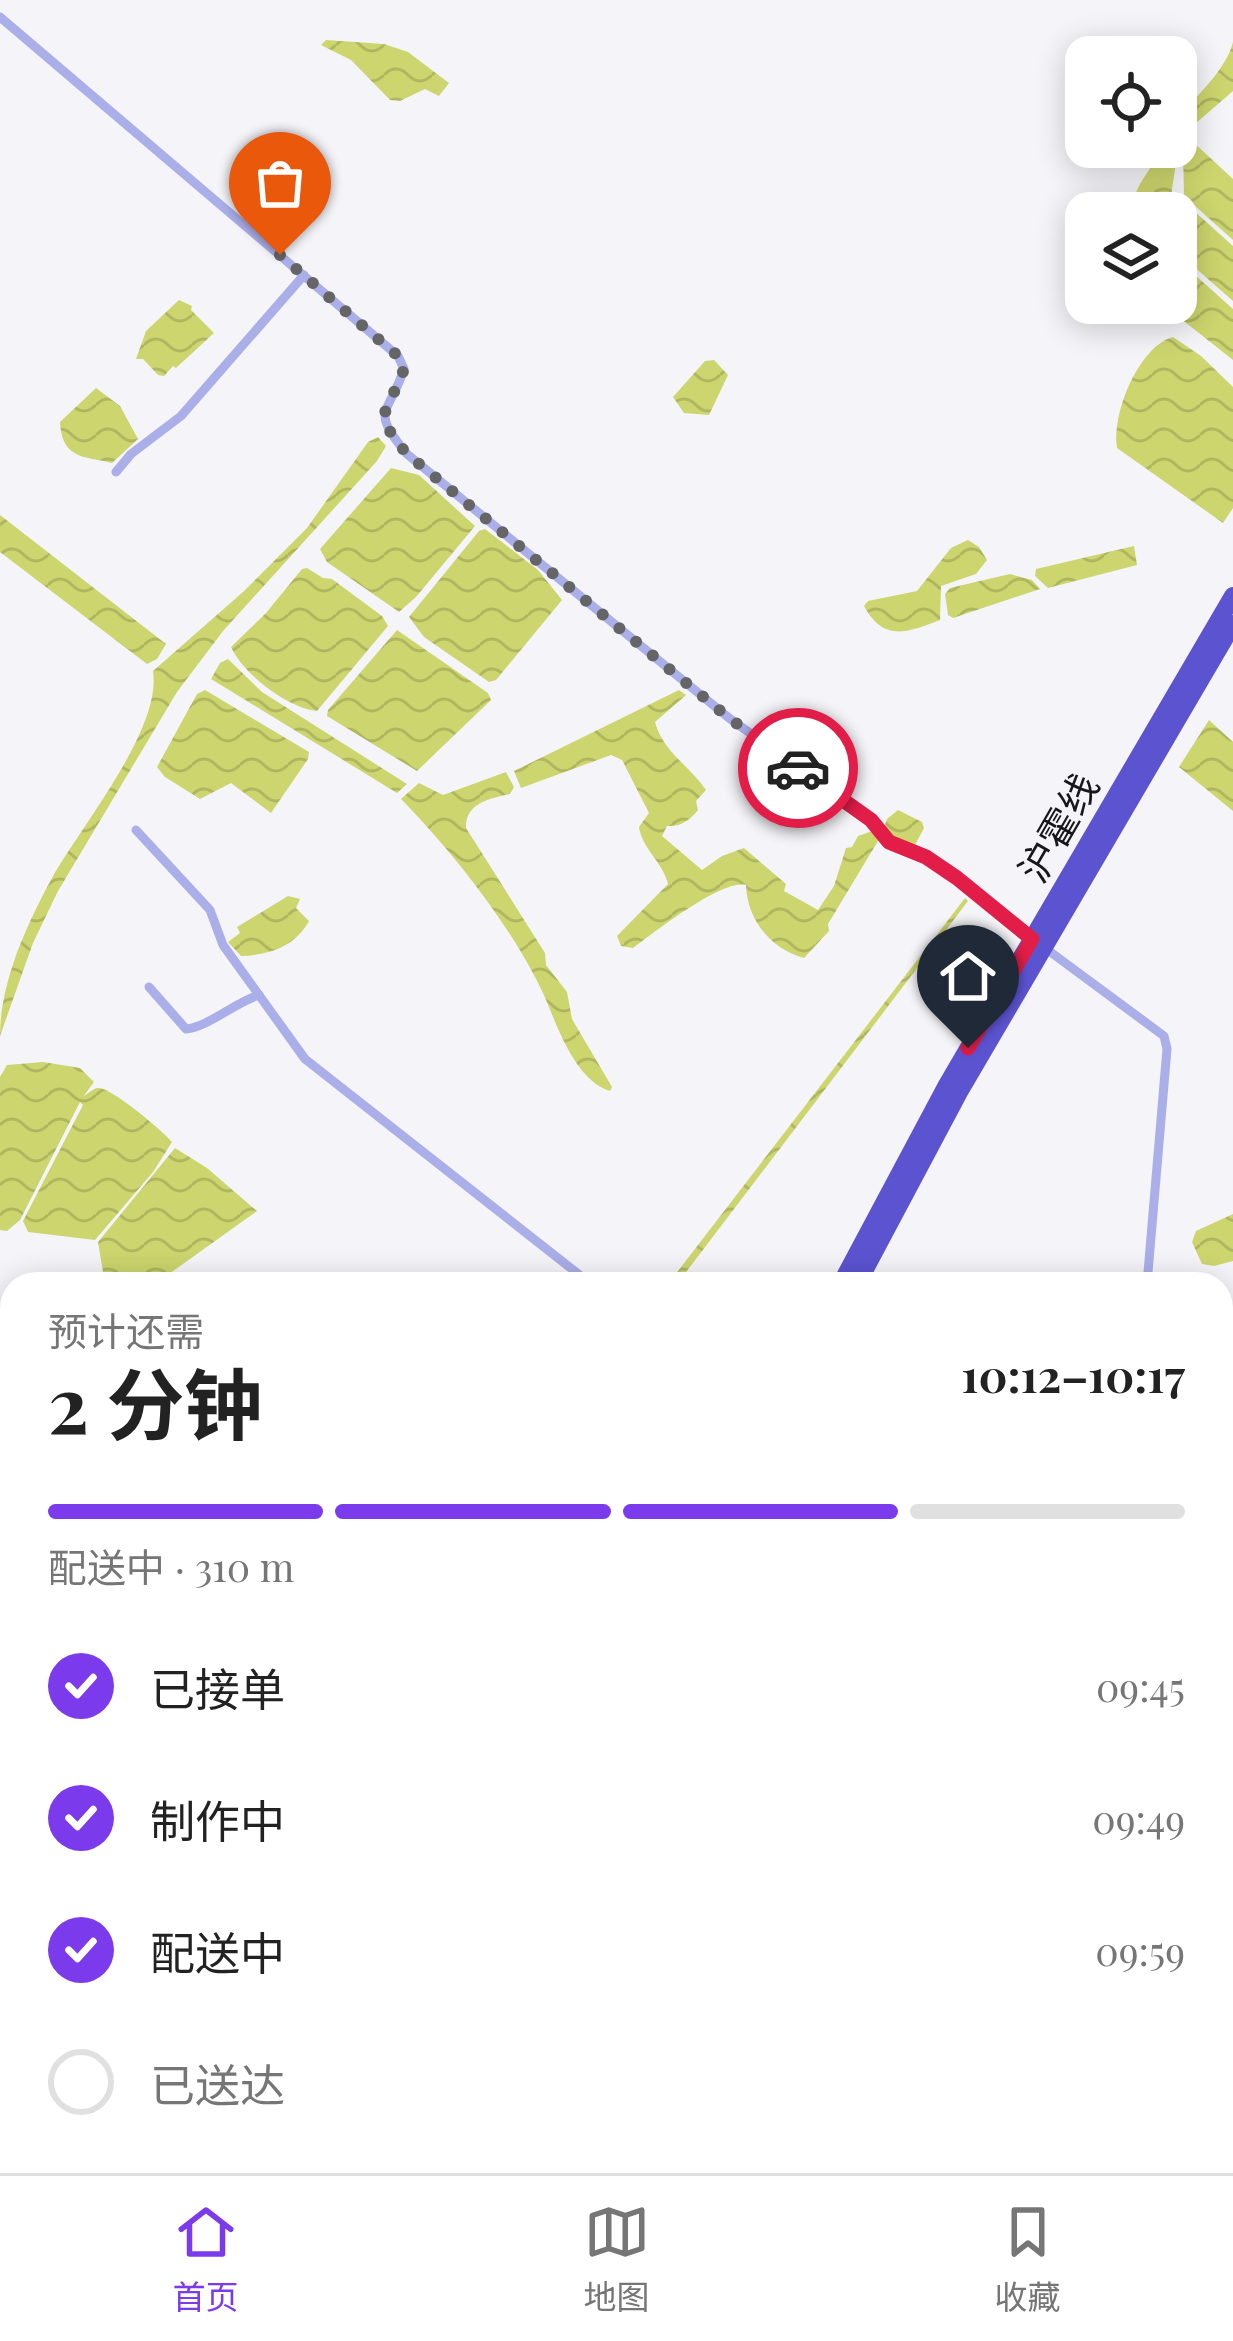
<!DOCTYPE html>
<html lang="zh">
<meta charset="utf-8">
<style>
:root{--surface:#fff;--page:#f2f2f2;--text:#222;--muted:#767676;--line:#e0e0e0;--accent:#7c3aed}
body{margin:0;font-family:"Playfair Display","Noto Sans SC",serif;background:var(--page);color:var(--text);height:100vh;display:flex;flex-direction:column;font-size:45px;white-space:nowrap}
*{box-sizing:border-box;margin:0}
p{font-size:39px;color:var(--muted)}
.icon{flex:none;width:66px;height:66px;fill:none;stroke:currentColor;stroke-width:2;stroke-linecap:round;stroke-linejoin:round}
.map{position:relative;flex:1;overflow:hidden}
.details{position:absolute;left:0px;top:1272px;width:1233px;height:903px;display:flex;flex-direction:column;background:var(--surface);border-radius:36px 36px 0 0;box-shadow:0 6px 30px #0003}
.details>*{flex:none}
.tools{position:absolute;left:1065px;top:36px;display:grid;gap:24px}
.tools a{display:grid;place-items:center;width:132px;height:132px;border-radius:24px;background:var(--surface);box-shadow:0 6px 30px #0003;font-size:60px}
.pin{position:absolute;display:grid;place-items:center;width:102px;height:102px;color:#fff;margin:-123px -51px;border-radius:50% 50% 50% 0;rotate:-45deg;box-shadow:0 0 12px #0007}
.pin .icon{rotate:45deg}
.courier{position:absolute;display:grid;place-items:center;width:120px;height:120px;margin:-60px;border:9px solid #e11d48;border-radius:50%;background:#fff;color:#222;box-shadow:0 3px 15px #0007}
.summary em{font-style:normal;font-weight:700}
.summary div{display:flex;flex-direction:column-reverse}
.summary{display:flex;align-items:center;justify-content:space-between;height:204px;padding:0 48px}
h1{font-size:78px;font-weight:700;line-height:90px}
.bar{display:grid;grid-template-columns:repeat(4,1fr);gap:18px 12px;align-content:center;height:144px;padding:0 48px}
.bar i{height:15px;border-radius:9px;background:var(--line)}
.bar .current{background:var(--accent)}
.bar p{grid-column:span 4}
ol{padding:0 48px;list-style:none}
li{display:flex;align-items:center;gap:36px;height:132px}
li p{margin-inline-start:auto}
li .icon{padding:12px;border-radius:50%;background:var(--accent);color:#fff;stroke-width:4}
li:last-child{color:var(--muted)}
li i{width:66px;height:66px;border:6px solid var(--line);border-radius:50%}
.tabs{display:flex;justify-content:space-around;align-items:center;height:168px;border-top:3px solid var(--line);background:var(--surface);font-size:33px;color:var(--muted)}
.tabs a{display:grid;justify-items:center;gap:6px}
.tabs .current{color:var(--accent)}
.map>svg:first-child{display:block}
.built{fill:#e8e9f5}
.water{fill:url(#water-waves)}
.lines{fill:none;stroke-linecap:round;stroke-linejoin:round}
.street{stroke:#aaaee9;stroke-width:9}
.secondary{stroke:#878ae0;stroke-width:14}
.primary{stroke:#6f6dd9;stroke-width:15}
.highway{stroke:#5c53d1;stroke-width:18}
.done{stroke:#656568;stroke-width:12;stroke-dasharray:0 21.6}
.route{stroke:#e11d48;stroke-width:15}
.labels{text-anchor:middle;stroke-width:9;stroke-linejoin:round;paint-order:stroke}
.street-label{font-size:39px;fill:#18181a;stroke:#f5f5f9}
</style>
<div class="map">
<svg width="1233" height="2173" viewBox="0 0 1233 2173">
<defs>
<pattern id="water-waves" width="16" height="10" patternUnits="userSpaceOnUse" patternTransform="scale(3)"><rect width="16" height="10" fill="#cdd56e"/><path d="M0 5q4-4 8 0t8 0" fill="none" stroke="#afb65f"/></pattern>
</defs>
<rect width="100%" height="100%" fill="#f5f5f9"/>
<g class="built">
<polygon points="12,1471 12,1736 0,1728 0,1472"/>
<polygon points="0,1816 12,1824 12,2013 0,2030"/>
</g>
<g class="water">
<polygon points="326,40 384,44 408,52 449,83 439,96 425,89 400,101 390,100 351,60 321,45"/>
<path d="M1233 42V91L1180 137 1170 202 1155 213H1139L1134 203C1136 180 1155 169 1160 147H1176V118C1197 96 1226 70 1233 42Z"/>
<polygon points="1192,141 1233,179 1233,240 1184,196 1183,149"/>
<polygon points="1184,202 1233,246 1233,301 1176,251 1176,213"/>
<polygon points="1176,258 1233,309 1233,360 1161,303 1176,303"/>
<polygon points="179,300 192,306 191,310 214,333 176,368 173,366 164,376 158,375 143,359 136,359 146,331"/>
<path d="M1173 337 1201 356 1233 387V508L1223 523 1117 448C1111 414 1139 346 1173 337Z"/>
<polygon points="714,360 728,375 709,415 684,413 673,397 705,361"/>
<path d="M96 388 120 406 138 439 112 463C87 456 62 461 60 422Z"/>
<path d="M378 437 386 446 377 461 223 631 177 692 58 891 33 943 0 1036C0 982 27 924 52 878 81 826 162 729 153 671L243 592 307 528 368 442Z"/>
<polygon points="391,468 419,475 475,526 416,597 399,612 327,562 320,549"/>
<polygon points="0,515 166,644 157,659 147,664 0,552"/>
<polygon points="485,529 538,570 562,600 496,680 489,682 424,637 409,617 479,531"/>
<path d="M968 540 979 547 987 560 976 574 941 586 940 620C908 632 884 643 864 606L868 601 917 591 951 548Z"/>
<polygon points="1134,546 1137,565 1048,588 1035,576 1036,569"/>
<path d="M307 568 323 578 332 579 382 616 388 626 317 711C288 708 243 674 231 647L266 613 302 569Z"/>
<polygon points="1010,574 1032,580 1040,589 953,618 948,615 945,594 950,588"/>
<polygon points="397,630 488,693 491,700 417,771 327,716 328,710"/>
<polygon points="228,659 262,692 407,784 397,793 211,679 220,663"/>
<polygon points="205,690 309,752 308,759 271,813 231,783 200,799 165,777 157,767 197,694"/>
<path d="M679 690 686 695 655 722C663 752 689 765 706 790L696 801 698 810C690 820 681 827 667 826L662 836 702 870 722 856 744 848 786 884 784 891 818 910 834 886 846 848 852 847 858 836 884 827 887 819 898 810 922 822 924 828 914 847 889 837 878 841 828 924 829 931 804 958C770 949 747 919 746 885 722 879 656 931 633 948L621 946 617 936 668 884C663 862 642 849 639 827L649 813 622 760 611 755 521 788 514 771Z"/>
<polygon points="1209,720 1233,742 1233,811 1179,767"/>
<path d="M506 772 514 787 510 794C491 798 465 803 466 828L545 953 546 965 567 992 572 1019 612 1087 610 1091C580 1082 562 1039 551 1012 524 941 454 853 401 799L419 783 443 795Z"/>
<path d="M288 896 300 899 296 908 309 921C295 947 268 955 241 956L228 942 240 933 237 927Z"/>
<polygon points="965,898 968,901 677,1284 668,1284"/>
<path d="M43 1062 80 1068 94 1082 83 1097C84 1096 94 1088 98 1088 111 1087 163 1131 172 1142L153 1172 95 1240 28 1232 23 1221 83 1105 80 1102 20 1220 7 1231 0 1230V1077L7 1065Z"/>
<polygon points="175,1148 207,1168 257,1211 155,1284 105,1284 98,1242"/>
<polygon points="1233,1214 1233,1261 1214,1266 1202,1264 1192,1242 1196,1231"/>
</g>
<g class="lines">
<g class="street">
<path d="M0 17 398 356 404 369C389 415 369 409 407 454L729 718 871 820 889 842 926 857 957 878 1032 939"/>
<polyline points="116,472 131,454 181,416 304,275"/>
<polyline points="136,830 210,910 223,945 305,1059 591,1284"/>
<polyline points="1045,948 1164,1036 1167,1049 1147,1284"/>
<path d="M149 987 186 1029C208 1027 234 1003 259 995"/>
<polyline points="1221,1589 1233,1574"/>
<polyline points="144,2164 156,2173"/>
<polyline points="760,2173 768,2163"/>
</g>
<g class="secondary">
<polyline points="1221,1423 1233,1426"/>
<polyline points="0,1448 12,1446"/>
</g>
<g class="primary">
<polyline points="0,1774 12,1783"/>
<polyline points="0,1795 12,1803"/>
<polyline points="529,2163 543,2173"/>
<polyline points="554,2163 568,2173"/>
</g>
<g class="highway">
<polyline points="841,1284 947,1085 1233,596"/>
<polyline points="857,1284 959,1092 1233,624"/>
<polyline points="464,2173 467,2163"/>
<polyline points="478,2173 481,2163"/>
</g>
</g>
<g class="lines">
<path class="done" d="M280 255 398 356 404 369C388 415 369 409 407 454L729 718 798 768"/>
<polyline class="route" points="798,768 871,820 889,842 926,857 957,878 1032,939 968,1048"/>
</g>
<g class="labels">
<g class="street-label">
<text transform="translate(1059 828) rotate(-60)" y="14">沪霍线</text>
</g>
</g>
</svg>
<div class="tools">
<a><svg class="icon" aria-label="locate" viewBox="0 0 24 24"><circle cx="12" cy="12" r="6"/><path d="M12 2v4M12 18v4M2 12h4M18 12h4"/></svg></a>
<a><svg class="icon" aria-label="layers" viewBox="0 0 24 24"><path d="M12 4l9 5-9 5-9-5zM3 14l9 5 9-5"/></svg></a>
</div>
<div class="pin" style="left:280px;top:255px;background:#ea580c"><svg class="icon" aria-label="bag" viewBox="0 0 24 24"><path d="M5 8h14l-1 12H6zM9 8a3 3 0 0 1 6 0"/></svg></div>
<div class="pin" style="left:968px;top:1048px;background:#1f2937"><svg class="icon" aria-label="home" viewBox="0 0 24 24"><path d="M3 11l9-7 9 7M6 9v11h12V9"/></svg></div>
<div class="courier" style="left:798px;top:768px"><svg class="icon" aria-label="car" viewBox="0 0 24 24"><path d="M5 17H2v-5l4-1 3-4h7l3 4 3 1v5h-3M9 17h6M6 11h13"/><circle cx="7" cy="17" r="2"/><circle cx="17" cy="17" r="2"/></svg></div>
<section class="details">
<div class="summary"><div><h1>2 分钟</h1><p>预计还需</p></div><em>10:12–10:17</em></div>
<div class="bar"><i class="current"></i><i class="current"></i><i class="current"></i><i></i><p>配送中 · 310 m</p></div>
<ol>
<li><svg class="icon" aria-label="check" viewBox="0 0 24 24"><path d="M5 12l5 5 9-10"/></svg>已接单<p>09:45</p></li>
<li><svg class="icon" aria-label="check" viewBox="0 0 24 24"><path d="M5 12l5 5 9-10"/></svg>制作中<p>09:49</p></li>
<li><svg class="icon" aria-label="check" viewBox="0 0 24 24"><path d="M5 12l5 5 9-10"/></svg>配送中<p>09:59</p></li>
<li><i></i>已送达</li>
</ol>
</section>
</div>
<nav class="tabs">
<a class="current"><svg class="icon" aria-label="home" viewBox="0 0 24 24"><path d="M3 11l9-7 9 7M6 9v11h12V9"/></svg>首页</a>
<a><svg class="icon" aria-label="map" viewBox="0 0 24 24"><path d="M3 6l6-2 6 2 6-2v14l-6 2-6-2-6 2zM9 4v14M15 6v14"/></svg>地图</a>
<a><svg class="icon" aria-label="saved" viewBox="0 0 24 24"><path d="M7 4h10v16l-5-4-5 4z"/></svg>收藏</a>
</nav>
